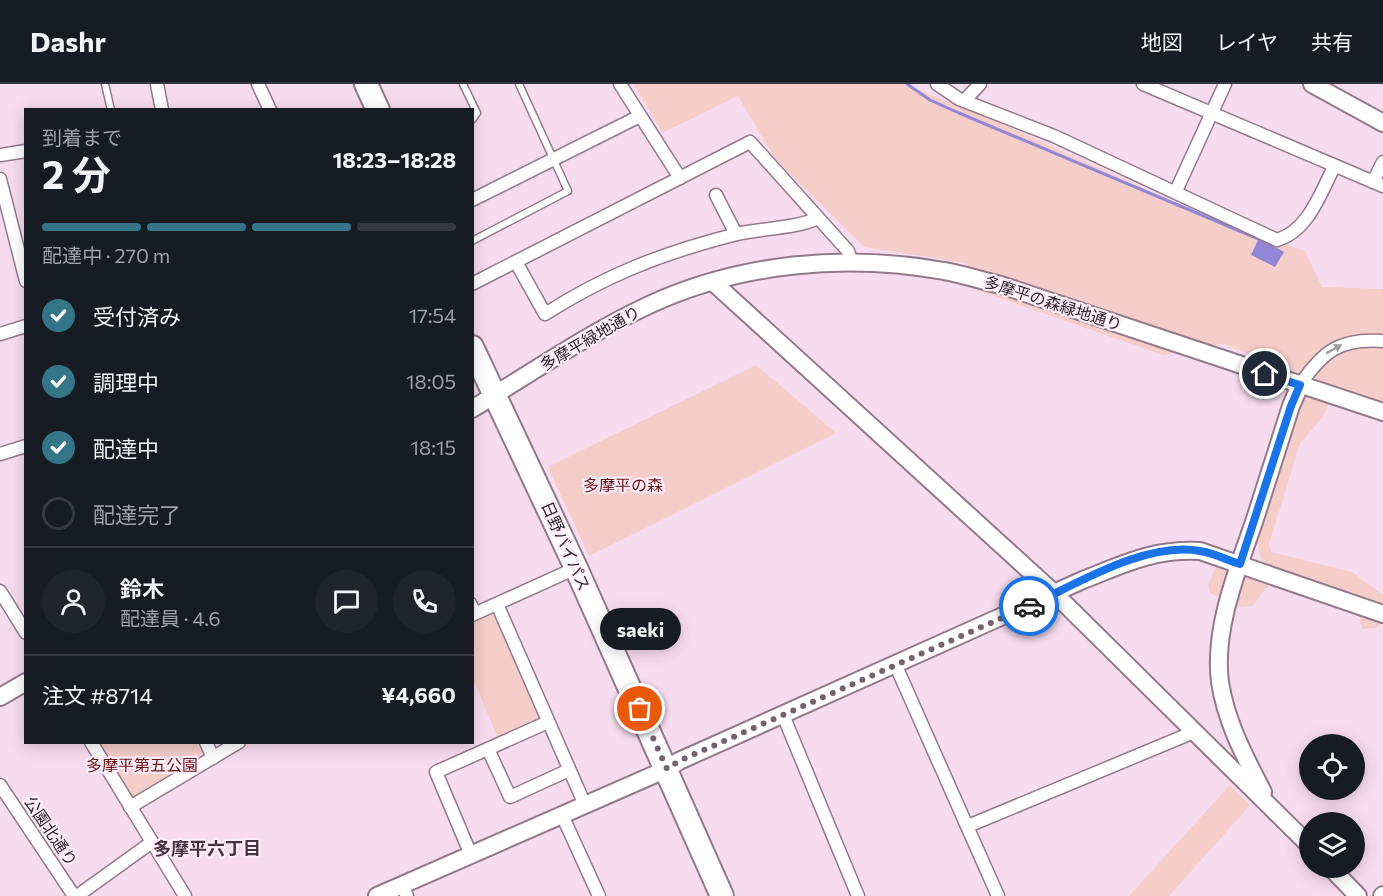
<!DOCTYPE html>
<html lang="ja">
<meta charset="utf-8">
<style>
:root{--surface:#171b24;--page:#20242c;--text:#f1f3f6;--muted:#9ea1a6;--line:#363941;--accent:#347688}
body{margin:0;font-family:Commissioner,"Noto Sans JP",sans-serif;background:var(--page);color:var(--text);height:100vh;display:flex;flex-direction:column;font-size:22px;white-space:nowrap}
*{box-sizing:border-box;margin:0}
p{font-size:20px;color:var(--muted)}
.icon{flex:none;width:33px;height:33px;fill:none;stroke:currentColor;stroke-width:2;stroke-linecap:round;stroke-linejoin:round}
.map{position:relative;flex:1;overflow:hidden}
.drawer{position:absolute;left:24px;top:24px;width:450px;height:636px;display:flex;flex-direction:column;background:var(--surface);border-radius:0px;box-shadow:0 3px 15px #0003}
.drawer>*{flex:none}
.buttons{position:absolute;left:1299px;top:650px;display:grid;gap:12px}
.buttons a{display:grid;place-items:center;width:66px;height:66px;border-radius:50%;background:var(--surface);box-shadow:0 3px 15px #0003;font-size:30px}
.pin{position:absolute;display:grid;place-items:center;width:51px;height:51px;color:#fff;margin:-26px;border:3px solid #fff;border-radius:50%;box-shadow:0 2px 6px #0007}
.courier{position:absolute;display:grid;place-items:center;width:60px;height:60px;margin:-30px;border:4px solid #1a73e8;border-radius:50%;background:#fff;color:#222;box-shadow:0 2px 8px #0007}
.bubble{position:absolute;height:42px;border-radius:21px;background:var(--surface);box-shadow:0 3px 15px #0003;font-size:20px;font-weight:700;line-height:42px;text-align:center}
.head em{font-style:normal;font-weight:700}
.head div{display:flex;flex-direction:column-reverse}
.head{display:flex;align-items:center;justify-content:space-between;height:102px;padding:0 18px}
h1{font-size:39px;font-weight:700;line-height:45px}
.bar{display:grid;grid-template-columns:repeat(4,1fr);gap:9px 6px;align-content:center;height:72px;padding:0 18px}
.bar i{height:8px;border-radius:4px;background:var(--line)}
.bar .current{background:var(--accent)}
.bar p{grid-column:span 4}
.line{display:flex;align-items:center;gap:15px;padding:0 18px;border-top:2px solid var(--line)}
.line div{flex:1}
.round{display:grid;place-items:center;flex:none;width:63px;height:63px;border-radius:32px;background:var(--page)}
ol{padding:0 18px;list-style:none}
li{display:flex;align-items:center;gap:18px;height:66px}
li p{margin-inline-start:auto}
li .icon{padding:6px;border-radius:50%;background:var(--accent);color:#fff;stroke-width:4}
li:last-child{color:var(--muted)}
li i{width:33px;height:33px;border:3px solid var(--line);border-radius:50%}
header{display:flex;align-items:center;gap:36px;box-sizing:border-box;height:84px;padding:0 30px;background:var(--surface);border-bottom:2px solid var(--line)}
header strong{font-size:28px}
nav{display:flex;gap:33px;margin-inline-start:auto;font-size:21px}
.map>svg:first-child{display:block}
.green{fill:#f5cdc9}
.water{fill:#9287d7}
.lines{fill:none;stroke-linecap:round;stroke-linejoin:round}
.stream{stroke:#9287d7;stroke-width:3}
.lane-casing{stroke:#937a8b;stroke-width:9}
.street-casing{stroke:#937a8b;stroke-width:15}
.secondary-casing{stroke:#937a8b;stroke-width:20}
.highway-casing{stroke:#937a8b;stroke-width:26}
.lane{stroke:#fff;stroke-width:6}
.street{stroke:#fff;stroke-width:12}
.secondary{stroke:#fff;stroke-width:16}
.highway{stroke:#fff;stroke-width:22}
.oneway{fill:#a09c9f}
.done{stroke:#73636e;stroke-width:6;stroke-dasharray:0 10.8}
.route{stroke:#1a73e8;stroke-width:8}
.labels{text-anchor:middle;stroke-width:4.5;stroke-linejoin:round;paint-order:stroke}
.street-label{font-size:16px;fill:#2c2229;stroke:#fdedf8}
.park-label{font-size:16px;fill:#681216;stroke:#fdedf8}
.neighbourhood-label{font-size:18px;font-weight:bold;fill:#473241;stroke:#fdedf8}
</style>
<header>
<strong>Dashr</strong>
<nav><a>地図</a><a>レイヤ</a><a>共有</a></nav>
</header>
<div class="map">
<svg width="1383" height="812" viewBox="0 0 1383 812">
<rect width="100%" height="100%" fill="#f7dcef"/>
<g class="green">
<path d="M634 0H903L989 34 1247 151C1254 149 1295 163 1305 167L1322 203 1383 205V325L1334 310 1322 334 1300 359 1269 460 1271 468 1352 488 1383 511V538L1376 544 1363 545 1360 538 1359 515 1280 487 1252 522 1241 523 1210 509 1208 500 1219 477 1263 481 1257 459 1303 312 1315 310 1313 303 1316 293 1301 292 1225 260 1204 262 1163 271 965 202 967 179 864 163 775 75 738 12 662 49Z"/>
<polygon points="756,281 836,349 589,472 548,383"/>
<polygon points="497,520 548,638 500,659 473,595 472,531"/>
<polygon points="100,659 205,659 208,666 133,713"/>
<polygon points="1230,701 1250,721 1169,812 1129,812"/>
</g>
<polygon class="water" points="1259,154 1284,168 1275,183 1251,171"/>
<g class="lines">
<polyline class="stream" points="907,0 930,16 959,29 1261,156"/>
<g class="lane-casing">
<g id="lane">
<polyline points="105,0 111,26"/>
<polyline points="463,0 477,29 472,36"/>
<polyline points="472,157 568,107 519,0"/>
<polyline points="472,517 478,528"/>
</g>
</g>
<g class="street-casing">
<g id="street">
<polyline points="157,0 162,26"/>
<polyline points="258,0 270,26"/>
<polyline points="620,0 680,94"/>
<path d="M937 0 959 15 1054 52 1277 156C1308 147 1320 110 1334 83"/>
<polyline points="1143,0 1383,102"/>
<polyline points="964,17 980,0"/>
<polyline points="0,71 26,67"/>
<polyline points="0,95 26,197"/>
<polyline points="1373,98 1383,78"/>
<polyline points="1176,107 1225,0"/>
<polyline points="716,111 736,150"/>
<polyline points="472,116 638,33"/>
<path d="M516 178 545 230C606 191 663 169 733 151 760 144 795 145 818 134"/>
<polyline points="472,200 750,58 848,167 852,179"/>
<polyline points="0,250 26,242"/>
<path d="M1300 301C1323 267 1340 254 1383 257"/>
<polyline points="0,370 26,362"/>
<polyline points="0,507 26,549"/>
<polyline points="497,520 585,721"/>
<polyline points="472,531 576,484"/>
<polyline points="896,582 998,812"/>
<polyline points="783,631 858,812"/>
<polyline points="91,658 185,812"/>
<polyline points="206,658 213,674"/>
<polyline points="488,665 510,713 569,686"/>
<polyline points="0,701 74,812"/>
<polyline points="130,723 239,658"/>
<polyline points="562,731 599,812"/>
<polyline points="968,742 1194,648"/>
<polyline points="471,771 436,688 548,638"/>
<polyline points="402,801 407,812"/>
<polyline points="77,812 152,758"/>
</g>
</g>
<g class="secondary-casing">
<g id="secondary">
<polyline points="1312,0 1383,39"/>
<polyline points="713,198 1055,510 1310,762"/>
<path d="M472 325C531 289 587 250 649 221 740 179 846 169 944 187 963 190 982 197 1001 201L1383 328"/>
<polyline points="0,613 26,598"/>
<path d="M1263 708C1245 673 1226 638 1220 598 1213 544 1238 485 1255 435 1267 397 1279 359 1291 322L1300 301"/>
<polyline points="1330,783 1358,812"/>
<path d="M377 812 667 685 679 677 1083 496C1126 479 1153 465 1200 467L1383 530"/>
<polyline points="1382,812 1383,811"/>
</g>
</g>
<g class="highway-casing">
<g id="highway">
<polyline points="366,0 378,26"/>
<polyline points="472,263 576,484 722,812"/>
</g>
</g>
<use href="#lane" class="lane"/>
<use href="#street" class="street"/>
<use href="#secondary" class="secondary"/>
<use href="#highway" class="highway"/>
</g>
<defs><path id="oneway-solid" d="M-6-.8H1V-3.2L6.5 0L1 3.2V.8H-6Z" transform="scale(1.5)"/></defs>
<use class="oneway" href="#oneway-solid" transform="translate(1334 265) rotate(-29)"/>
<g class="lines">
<polyline class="done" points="640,625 667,685 679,677 1029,522"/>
<path class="route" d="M1029 522C1077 500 1146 457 1200 467 1214 469 1227 476 1240 480L1291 322 1300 301 1265 290"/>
</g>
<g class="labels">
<g class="street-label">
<text transform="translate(1053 219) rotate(18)" y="6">多摩平の森緑地通り</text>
<text transform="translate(590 254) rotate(-30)" y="6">多摩平緑地通り</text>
<text transform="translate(566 462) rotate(66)" y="6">日野バイパス</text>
<text transform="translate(51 747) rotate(56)" y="6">公園北通り</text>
</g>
<g class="park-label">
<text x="623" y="407">多摩平の森</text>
<text x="142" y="687">多摩平第五公園</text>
</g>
<g class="neighbourhood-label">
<text x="207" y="771">多摩平六丁目</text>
</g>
</g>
</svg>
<div class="buttons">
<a><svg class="icon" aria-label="locate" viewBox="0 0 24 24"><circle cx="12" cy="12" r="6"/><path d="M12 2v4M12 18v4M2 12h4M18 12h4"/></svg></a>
<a><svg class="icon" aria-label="layers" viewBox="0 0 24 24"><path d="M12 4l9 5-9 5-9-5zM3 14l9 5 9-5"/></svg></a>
</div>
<div class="pin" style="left:640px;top:625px;background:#ea580c"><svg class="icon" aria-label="bag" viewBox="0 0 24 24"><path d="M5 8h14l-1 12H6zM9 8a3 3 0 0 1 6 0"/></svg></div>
<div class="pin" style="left:1265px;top:290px;background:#1f2937"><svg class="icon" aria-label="home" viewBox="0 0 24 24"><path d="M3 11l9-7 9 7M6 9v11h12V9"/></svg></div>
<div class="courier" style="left:1029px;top:522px"><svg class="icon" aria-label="car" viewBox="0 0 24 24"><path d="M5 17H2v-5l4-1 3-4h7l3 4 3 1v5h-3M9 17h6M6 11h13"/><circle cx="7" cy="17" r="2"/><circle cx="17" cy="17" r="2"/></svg></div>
<div class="bubble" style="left:600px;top:524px;width:81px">saeki</div>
<section class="drawer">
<div class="head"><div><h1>2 分</h1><p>到着まで</p></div><em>18:23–18:28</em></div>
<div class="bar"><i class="current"></i><i class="current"></i><i class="current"></i><i></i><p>配達中 · 270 m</p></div>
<ol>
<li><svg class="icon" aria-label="check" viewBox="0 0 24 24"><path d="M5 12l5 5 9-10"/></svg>受付済み<p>17:54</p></li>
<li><svg class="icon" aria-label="check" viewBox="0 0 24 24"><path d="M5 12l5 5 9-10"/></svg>調理中<p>18:05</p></li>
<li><svg class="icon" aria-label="check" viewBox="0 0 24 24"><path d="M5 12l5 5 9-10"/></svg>配達中<p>18:15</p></li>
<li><i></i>配達完了</li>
</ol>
<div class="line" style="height:108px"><a class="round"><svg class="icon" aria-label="person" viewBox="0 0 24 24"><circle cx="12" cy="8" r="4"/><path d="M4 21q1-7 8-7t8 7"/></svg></a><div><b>鈴木</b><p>配達員 · 4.6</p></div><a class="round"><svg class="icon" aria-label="chat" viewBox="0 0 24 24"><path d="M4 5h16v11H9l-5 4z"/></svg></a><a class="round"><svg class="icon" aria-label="phone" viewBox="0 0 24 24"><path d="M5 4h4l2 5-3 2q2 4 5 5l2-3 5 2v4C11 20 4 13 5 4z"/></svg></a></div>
<div class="line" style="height:78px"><div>注文 #8714</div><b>¥4,660</b></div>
</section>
</div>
